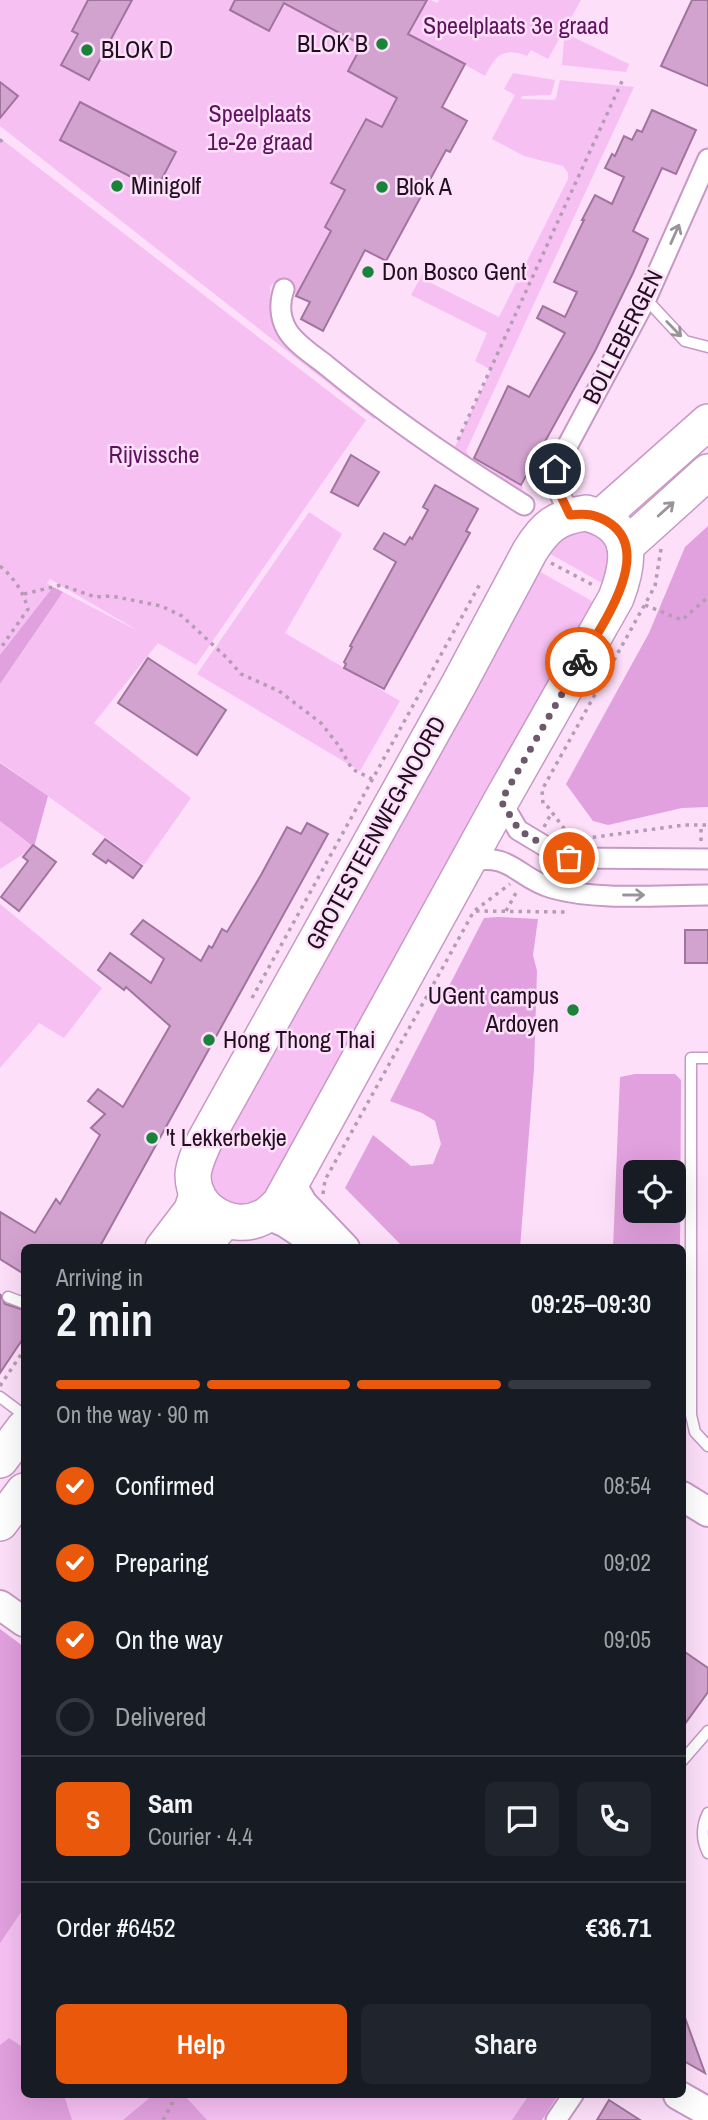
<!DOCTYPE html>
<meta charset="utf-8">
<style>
:root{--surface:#171b24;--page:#20242c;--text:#f1f3f6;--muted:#9ea1a6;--line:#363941;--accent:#ea580c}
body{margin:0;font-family:"Archivo Narrow",sans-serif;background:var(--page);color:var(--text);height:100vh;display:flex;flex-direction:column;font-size:26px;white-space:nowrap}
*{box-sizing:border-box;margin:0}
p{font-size:23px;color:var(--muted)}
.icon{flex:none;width:38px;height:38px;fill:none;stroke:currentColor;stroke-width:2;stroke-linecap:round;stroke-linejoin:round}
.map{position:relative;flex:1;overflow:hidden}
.drawer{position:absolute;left:21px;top:1244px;width:665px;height:854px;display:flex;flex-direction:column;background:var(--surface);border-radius:10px;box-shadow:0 7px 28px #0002}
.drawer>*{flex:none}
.buttons{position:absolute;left:623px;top:1160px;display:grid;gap:14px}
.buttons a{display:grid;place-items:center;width:63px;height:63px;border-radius:10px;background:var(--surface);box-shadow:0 7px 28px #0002;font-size:35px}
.pin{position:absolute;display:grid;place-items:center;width:60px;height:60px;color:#fff;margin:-30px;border:4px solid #fff;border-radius:50%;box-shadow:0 2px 7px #0007}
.courier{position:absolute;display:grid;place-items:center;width:70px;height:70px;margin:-35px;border:5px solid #ea580c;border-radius:50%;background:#fff;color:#222;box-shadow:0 2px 9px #0007}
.headline em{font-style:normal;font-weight:600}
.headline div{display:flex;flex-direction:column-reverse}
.headline{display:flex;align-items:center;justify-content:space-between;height:119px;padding:0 35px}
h1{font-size:46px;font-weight:600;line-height:52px}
.bar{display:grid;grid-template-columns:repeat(4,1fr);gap:10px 7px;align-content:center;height:84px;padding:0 35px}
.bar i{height:9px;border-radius:5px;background:var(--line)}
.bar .on{background:var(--accent)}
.bar p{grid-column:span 4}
.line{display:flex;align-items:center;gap:18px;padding:0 35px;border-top:2px solid var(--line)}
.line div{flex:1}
.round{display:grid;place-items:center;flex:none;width:74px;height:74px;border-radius:10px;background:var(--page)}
ol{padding:0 35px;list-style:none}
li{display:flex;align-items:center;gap:21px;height:77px}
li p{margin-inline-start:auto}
li .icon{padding:7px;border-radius:50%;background:var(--accent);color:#fff;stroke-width:4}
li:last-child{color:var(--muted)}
li i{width:38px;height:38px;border:4px solid var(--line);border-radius:50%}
.primary-button{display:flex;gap:14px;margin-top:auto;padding:14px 35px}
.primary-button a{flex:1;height:80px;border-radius:10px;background:var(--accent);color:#fff;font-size:28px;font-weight:600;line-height:80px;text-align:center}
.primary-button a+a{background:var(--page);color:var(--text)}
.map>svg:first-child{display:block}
.green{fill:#f6c0f3;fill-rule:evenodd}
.forest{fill:#e1a0de;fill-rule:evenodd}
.building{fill:#d2a3cf;stroke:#a0749d;stroke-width:2}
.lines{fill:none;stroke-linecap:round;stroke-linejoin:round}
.lane-casing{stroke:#c799c4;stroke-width:13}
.street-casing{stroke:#c799c4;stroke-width:23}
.secondary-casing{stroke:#c799c4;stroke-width:32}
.highway-casing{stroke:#c799c4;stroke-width:38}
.path{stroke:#b59bb3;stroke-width:3.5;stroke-dasharray:3.5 5;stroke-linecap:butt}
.lane{stroke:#fff;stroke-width:10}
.street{stroke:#fff;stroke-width:19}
.secondary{stroke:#fff;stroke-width:28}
.highway{stroke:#fff;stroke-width:35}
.oneway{stroke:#9b939a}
.done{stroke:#6d586c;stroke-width:7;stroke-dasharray:0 12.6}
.route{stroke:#ea580c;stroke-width:9}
.poi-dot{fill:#198339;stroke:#fddffa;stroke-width:2.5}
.labels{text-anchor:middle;stroke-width:5;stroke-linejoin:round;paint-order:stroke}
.park-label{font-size:24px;fill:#5e125e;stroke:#fddffa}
.poi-label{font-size:24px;fill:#200f1f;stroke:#fddffa;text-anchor:start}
.street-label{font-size:24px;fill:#200f1f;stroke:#fddffa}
</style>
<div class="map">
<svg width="708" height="2120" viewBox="0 0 708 2120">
<rect width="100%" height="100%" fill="#fddffa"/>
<g class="green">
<path d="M0 0H88L72 31 77 34 62 65 131 0H235L230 10 269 31 282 8 277 0 362 45 348 71 380 89 420 13 396 0H431L437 3 439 0H581L548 59 531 50 527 56C503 47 496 55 485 76L430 45 399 102 395 101 381 127 365 118 330 183 344 190 324 227 330 231 296 295 273 283 270 287 271 318 282 339 377 416 374 419 0 126V111L4 113 18 96 0 82ZM80 103 175 152 156 190 61 140Z"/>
<polygon points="571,36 629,64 626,72 562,65 564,40"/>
<polygon points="513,73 555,80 551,95 522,96 521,99 554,100 556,98 560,80 634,87 466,451 472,459 523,487 521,494 453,451 491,370 475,361 487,333 411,295 428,263 434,266 427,281 499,317 568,179 568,173 563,166 524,156 492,139 515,95 504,89"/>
<polygon points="0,138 366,420 196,665 158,643 94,723 191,798 144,865 0,762 0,684 63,592 140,632 50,579 47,583 53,587 0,656"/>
<polygon points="309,512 342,534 285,633 400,701 360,771 197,674"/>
<polygon points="575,529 595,532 611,546 609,587 545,551"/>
<polygon points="535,569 599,605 268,1198 235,1209 207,1186 212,1151"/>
<polygon points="0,821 34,847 0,869"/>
<polygon points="0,904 102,988 64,1038 39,1023 0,1068"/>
<polygon points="0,1629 24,1647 24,2095 558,2095 542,2120 0,2120"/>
</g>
<g class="forest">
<polygon points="708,526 708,807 682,808 608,825 593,821 566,784 649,633 685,547"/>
<polygon points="53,587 63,592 0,684 0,655"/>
<polygon points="0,763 48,796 34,847 0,821"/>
<polygon points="498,917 538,919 533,955 537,971 534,1069 520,1248 404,1248 345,1188 373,1135 411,1166 433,1164 441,1144 435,1121 422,1113 390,1101 484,918"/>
<path d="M635 1074H675L681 1080 680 1248H613L620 1077ZM635 1172H674V1211H635Z"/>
<polygon points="0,1629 24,1647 24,1908 0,1943"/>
<polygon points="9,2038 24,2048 24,2095 64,2095 72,2120 0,2120 0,2045"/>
<polygon points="153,2095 184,2095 207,2120 123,2120"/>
<polygon points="529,2095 558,2095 542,2120 512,2120"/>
</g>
<g class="building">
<polygon points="88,0 132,0 89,80 61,65 78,34 72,31"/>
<polygon points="235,0 427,0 408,34 465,64 442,107 467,121 450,152 446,150 386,261 365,250 323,331 301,319 310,302 296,296 331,231 325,227 345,190 331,183 366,119 382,127 397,98 348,71 362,45 284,3 269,31 230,10"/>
<polygon points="692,0 708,0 708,86 661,66"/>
<polygon points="0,82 18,96 0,118"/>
<polygon points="80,102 176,152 156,190 60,140"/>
<polygon points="652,110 696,130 676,174 662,168 633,231 648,239 633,273 595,351 521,485 474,458 508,386 529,397 565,333 537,318 543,306 565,317 577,292 554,282 584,220 582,220 595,195 612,204 624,177 605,168 612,154 615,156 624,136 632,140 637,130 642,132"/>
<polygon points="351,455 379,472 358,506 331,492"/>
<polygon points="435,485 478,509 466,531 470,533 384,689 344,668 346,664 344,662 352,647 350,646 396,562 374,549 384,533 405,545 410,537 412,539 428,510 423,507"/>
<polygon points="148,658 226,710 197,755 118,703"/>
<polygon points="307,823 328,834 99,1248 24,1248 24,1274 0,1259 0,1212 35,1233 56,1199 60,1204 100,1135 91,1128 105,1114 88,1101 98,1089 123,1107 170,1026 126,987 124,990 98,970 110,953 151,983 164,959 131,934 143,920 201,961 209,946 212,948 222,929 227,932 261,875 287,827 301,834"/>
<polygon points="105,839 142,866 133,878 108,860 106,863 93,854"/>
<polygon points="33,845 56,862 19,911 1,897 28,861 23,857"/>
<rect x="685" y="930" width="23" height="33"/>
<polygon points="0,1294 5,1304 24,1310 24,1337 0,1373"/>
<polygon points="682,1650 708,1668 708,1692 682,1728"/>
<polygon points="682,2015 684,2015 705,2073 682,2060"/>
<polygon points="609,2100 640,2120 597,2120"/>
</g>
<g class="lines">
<g class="lane-casing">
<g id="lane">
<polyline points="646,299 685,341 708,347"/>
<polyline points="708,1058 691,1058 691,1415 695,1432 708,1446"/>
<polyline points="8,1297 24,1303"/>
<polyline points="0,1397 24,1415"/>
<polyline points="682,1761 708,1731"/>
<path d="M708 1813C701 1827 701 1839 708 1853"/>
</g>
</g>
<g class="street-casing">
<g id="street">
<path d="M284 289C279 303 280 318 287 330 296 345 315 356 327 366 389 417 456 463 524 505"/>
<polyline points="570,515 556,486 555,469 646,299 708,159"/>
<polyline points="501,801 518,830 558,854 569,858 708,859"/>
<path d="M467 862C512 851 516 878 552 888 597 901 660 895 708 895"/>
<polyline points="556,2120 573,2095"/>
</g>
</g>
<g class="secondary-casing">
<g id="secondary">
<polyline points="291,1184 303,1204 345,1248"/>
<polyline points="268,1215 286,1223 324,1248"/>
<polyline points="682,1496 708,1512"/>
<polyline points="0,1605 24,1622"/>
<polyline points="678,2095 708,2112"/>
</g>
</g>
<g class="highway-casing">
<g id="highway">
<path d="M586 513C634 525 631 559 616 598L501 801 280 1203C275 1208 270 1214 263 1217 233 1233 193 1211 193 1175 194 1163 200 1151 205 1140L459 684 530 551C545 527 556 517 586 513Z"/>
<polyline points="601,517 708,422"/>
<polyline points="625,547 708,472"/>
<polyline points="163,1248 192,1210 197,1194"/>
<polyline points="201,1248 225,1220"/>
<polyline points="0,1460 24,1428"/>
<polyline points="0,1523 24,1491"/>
</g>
</g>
<g class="path">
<polyline points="0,142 3,138"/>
<polyline points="458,440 623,79"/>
<polyline points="661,549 655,586 542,790 543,804 548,807 566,831 588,838 684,825 708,825"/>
<polyline points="551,563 593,585"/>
<path d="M0 566C14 578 23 591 28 609L0 649"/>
<polyline points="24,594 61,585 95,597 112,596 161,606 182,616 227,658 241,674 279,691 321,723 339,746 352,769 372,779"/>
<polyline points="645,605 682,620 708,597"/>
<polyline points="544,827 552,812"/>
<polyline points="701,841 701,825"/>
<polyline points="476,911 566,912"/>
<polyline points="506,911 517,891"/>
<polyline points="252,998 481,582"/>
<polyline points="323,1194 325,1180 474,911 510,884"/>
<polyline points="132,1248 137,1241"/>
<polyline points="0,1386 24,1350"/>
<polyline points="163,2120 177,2095"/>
</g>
<use href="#lane" class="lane"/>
<use href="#street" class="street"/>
<use href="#secondary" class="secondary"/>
<use href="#highway" class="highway"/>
</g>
<defs><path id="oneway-shaft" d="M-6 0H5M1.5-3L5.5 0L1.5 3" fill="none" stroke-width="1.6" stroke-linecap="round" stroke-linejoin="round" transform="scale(1.75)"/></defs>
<g class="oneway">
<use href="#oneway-shaft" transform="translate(675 234) rotate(-66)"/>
<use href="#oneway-shaft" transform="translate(674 329) rotate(46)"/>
<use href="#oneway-shaft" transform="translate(666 509) rotate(-42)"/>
<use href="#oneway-shaft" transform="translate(634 895)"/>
</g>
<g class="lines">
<polyline class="done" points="569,858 558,854 519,830 501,801 580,662"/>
<path class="route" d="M555 469 556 486 570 515C586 513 597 514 611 524 654 555 599 630 580 662"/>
</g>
<g class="poi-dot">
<circle cx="382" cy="44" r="7"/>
<circle cx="87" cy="50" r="7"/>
<circle cx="117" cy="186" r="7"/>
<circle cx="382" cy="187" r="7"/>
<circle cx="368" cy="272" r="7"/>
<circle cx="573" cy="1010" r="7"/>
<circle cx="209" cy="1040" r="7"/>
<circle cx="152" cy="1138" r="7"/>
</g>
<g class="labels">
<g class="park-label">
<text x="516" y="34">Speelplaats 3e graad</text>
<text x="260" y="122">Speelplaats<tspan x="260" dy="28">1e-2e graad</tspan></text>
<text x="154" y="463">Rijvissche</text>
</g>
<g class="poi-label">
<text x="368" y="52" text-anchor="end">BLOK B</text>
<text x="101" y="58">BLOK D</text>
<text x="131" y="194">Minigolf</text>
<text x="396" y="195">Blok A</text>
<text x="382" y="280">Don Bosco Gent</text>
<text x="559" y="1004" text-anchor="end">UGent campus<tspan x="559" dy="28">Ardoyen</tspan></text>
<text x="223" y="1048">Hong Thong Thai</text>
<text x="166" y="1146">'t Lekkerbekje</text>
</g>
<g class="street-label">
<text transform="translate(623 337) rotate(-63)" y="8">BOLLEBERGEN</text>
<text transform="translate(376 833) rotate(-61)" y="8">GROTESTEENWEG-NOORD</text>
</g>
</g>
</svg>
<div class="buttons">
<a><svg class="icon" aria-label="locate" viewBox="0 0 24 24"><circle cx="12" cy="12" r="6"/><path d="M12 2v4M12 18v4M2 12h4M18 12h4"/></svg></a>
</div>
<div class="pin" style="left:569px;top:858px;background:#ea580c"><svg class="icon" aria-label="bag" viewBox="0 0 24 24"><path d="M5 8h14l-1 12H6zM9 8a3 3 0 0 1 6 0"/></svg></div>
<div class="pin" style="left:555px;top:469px;background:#1f2937"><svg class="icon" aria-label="home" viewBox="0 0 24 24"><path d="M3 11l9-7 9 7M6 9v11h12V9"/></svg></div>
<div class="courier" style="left:580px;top:662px"><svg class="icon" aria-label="bike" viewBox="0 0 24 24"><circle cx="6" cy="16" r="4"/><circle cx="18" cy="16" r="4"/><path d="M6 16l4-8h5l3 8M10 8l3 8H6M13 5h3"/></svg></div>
<section class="drawer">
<div class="headline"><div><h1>2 min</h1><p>Arriving in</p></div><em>09:25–09:30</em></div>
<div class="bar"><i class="on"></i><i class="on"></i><i class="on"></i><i></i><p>On the way · 90 m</p></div>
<ol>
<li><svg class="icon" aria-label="check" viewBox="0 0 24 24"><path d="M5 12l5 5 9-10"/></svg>Confirmed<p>08:54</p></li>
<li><svg class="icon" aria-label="check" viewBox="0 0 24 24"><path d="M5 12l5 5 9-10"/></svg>Preparing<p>09:02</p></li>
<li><svg class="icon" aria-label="check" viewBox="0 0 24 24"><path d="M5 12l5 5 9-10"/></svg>On the way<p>09:05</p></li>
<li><i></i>Delivered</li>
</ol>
<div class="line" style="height:126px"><b class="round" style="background:var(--accent);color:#fff">S</b><div><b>Sam</b><p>Courier · 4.4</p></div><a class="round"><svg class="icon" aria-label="chat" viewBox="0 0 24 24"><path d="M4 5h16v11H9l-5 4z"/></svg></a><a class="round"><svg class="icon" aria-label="phone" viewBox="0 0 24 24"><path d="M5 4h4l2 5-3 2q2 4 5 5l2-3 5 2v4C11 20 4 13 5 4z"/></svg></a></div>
<div class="line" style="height:91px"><div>Order #6452</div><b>€36.71</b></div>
<div class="primary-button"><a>Help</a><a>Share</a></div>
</section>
</div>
